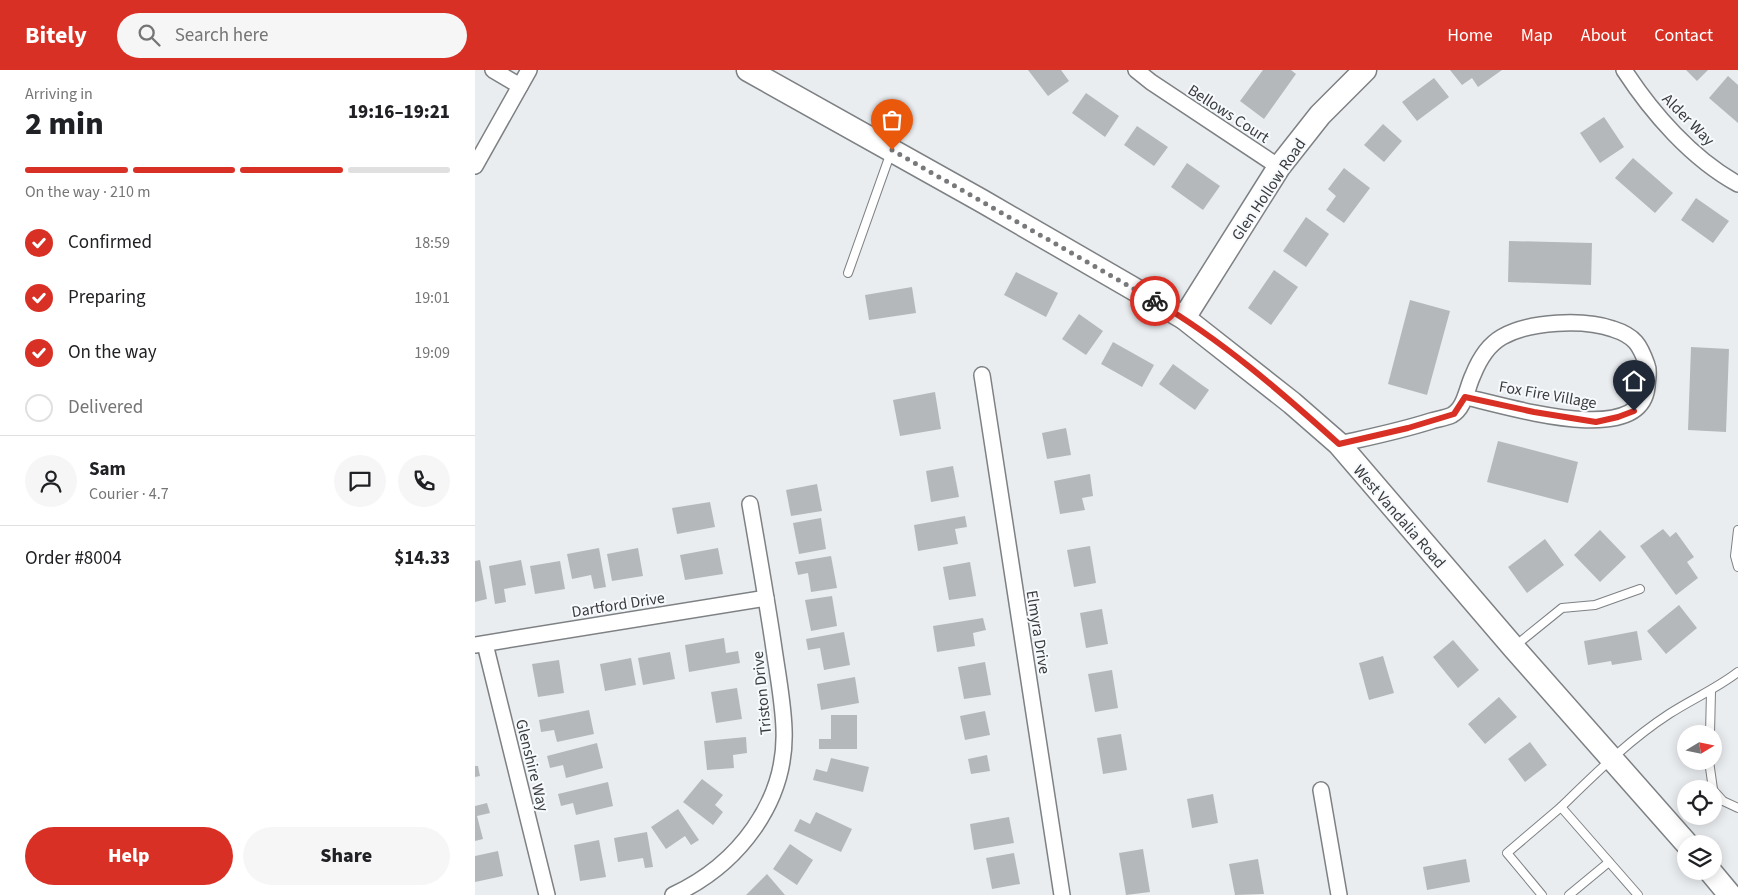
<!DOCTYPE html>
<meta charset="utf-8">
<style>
:root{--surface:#fff;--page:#f6f6f6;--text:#202124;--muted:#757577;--line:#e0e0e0;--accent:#d93025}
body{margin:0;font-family:"Source Sans 3",sans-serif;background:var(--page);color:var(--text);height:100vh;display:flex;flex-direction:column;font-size:19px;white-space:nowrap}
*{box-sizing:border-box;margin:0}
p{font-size:16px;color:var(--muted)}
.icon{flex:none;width:28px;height:28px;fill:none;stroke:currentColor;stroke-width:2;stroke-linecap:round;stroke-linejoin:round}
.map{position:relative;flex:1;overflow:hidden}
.details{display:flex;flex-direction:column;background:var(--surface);width:475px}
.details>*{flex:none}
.needle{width:32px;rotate:80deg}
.buttons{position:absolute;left:1202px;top:655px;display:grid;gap:10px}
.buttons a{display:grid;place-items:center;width:45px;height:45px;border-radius:50%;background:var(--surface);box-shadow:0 2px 12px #0003;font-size:25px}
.pin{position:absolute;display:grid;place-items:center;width:42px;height:42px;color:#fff;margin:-51px -21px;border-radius:50% 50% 50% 0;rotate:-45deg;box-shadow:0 0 5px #0007}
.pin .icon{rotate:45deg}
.courier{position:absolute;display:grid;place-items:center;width:50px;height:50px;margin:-25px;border:4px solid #d93025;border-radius:50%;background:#fff;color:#222;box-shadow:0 1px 6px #0007}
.headline em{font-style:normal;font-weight:800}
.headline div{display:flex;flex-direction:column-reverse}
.headline{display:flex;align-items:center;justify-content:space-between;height:85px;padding:0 25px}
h1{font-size:32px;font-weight:800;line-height:38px}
.bar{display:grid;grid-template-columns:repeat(4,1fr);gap:8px 5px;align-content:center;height:60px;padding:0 25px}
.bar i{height:6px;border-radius:4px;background:var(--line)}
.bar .selected{background:var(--accent)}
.bar p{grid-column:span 4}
.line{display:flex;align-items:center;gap:12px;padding:0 25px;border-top:1px solid var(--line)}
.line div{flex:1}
.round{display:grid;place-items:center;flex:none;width:52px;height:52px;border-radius:26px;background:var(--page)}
ol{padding:0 25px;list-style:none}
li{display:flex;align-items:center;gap:15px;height:55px}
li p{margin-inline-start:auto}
li .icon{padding:5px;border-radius:50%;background:var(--accent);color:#fff;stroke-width:4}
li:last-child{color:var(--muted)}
li i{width:28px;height:28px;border:2px solid var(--line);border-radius:50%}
.primary-button{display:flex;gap:10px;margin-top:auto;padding:10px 25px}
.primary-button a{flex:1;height:58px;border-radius:30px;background:var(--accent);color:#fff;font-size:20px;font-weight:800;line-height:58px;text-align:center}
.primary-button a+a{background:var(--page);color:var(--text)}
header{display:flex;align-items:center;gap:30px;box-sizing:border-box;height:70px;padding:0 25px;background:var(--accent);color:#fff}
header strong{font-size:24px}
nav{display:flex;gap:28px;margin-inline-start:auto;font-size:18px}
.search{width:350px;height:45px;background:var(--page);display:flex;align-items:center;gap:12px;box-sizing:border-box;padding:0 18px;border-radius:28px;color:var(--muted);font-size:19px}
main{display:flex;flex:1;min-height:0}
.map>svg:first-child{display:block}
.building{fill:#b5b8bb}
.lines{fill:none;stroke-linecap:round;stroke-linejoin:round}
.lane-casing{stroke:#7e8183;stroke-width:10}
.street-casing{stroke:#7e8183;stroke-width:18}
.secondary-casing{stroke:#7e8183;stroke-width:25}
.lane{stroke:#fff;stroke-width:8}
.street{stroke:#fff;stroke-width:15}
.secondary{stroke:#fff;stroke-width:22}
.done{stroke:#78797b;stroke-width:5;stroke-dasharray:0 9}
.route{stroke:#d93025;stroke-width:6}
.labels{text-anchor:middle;stroke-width:4;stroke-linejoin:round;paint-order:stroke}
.street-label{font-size:16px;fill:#3a3b3c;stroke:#f7fafd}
</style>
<header>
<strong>Bitely</strong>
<div class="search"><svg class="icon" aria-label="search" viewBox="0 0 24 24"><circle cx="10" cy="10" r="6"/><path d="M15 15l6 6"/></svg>Search here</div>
<nav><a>Home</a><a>Map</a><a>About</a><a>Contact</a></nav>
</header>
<main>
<section class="details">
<div class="headline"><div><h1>2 min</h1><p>Arriving in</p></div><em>19:16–19:21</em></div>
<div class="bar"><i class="selected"></i><i class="selected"></i><i class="selected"></i><i></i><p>On the way · 210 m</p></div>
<ol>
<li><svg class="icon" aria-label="check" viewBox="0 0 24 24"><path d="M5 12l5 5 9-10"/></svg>Confirmed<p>18:59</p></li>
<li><svg class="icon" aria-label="check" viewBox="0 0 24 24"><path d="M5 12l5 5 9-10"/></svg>Preparing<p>19:01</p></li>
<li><svg class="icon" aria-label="check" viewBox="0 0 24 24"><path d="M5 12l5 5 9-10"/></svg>On the way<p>19:09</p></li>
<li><i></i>Delivered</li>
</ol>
<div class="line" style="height:90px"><a class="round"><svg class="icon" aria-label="person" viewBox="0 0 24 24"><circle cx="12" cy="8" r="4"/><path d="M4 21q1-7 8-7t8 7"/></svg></a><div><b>Sam</b><p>Courier · 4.7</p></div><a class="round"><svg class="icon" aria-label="chat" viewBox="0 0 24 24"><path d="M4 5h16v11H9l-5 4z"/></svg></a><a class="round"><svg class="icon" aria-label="phone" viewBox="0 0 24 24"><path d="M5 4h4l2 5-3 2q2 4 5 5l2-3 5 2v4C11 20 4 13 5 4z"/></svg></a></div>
<div class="line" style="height:65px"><div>Order #8004</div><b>$14.33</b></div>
<div class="primary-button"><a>Help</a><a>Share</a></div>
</section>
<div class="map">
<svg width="1263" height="825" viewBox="0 0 1263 825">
<rect width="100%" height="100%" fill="#eaedf0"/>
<g class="building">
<polygon points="553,0 586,0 594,11 573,26"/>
<polygon points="788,0 816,0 821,4 789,49 765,31"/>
<polygon points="975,0 1027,0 1003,17 997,8 987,15"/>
<polygon points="1211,0 1233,0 1222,11"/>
<polygon points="1253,6 1263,15 1263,53 1234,28"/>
<polygon points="959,8 974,27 942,51 927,32"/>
<polygon points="611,23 644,46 630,67 597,43"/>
<polygon points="1129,47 1149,77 1125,93 1105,63"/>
<polygon points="908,54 927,71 909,92 889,75"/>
<polygon points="662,56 693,77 679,96 649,75"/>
<polygon points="1158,88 1198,123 1180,143 1140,108"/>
<polygon points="712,93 745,116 728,140 696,117"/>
<polygon points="869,98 895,118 869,153 851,140 861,126 853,119"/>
<polygon points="1221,128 1254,151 1238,173 1206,150"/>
<polygon points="831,147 854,164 831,197 808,181"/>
<polygon points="1034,171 1117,173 1116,215 1033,212"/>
<polygon points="799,200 823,217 796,255 773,238"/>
<polygon points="541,202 583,223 571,247 529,225"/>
<polygon points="437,217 441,243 394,250 390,225"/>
<polygon points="935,230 975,241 952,325 913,314"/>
<polygon points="604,244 628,261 611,285 587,269"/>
<polygon points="638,272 679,295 667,317 626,294"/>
<polygon points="1216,277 1254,279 1251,362 1213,360"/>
<polygon points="698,294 734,320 720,340 684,314"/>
<polygon points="460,322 466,359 425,366 418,330"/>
<polygon points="591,358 596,385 572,389 567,363"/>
<polygon points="1023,371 1103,392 1093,433 1012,412"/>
<polygon points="478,396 484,427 456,432 451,401"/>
<polygon points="615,404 618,426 607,428 610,440 585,444 579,411"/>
<polygon points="342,414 347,441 316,446 311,420"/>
<polygon points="235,432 240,457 202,464 197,438"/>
<polygon points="490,446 492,457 480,459 483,474 443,481 439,455"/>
<polygon points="346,448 351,479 324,484 318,453"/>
<polygon points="1188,459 1195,467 1201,462 1219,487 1212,492 1223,508 1201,525 1165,476"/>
<polygon points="1125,460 1151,487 1125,512 1099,485"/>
<polygon points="1070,469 1089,495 1052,523 1033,497"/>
<polygon points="615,476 621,513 599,517 592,480"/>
<polygon points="124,478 131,517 119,519 116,505 97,509 92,484"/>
<polygon points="163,478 168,506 137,511 132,484"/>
<polygon points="243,478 248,504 210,510 205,485"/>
<polygon points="356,486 362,518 336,522 333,503 323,505 320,492"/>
<polygon points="5,490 12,529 0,532 0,491"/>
<polygon points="46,490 51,515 29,519 31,532 20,534 14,496"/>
<polygon points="85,491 90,519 60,524 55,496"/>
<polygon points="495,492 501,526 474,530 468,497"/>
<polygon points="357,526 362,556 336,561 330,530"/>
<polygon points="1204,535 1222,558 1191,584 1172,561"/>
<polygon points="627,539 633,574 611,578 605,543"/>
<polygon points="508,548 511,560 498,563 500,576 462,582 458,556"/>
<polygon points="1162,561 1167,590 1137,595 1136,591 1113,595 1109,571"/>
<polygon points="369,562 375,595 349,600 345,578 333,580 331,569"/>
<polygon points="249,568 251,583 263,581 265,593 214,602 210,575"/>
<polygon points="978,570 1004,600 983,618 958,587"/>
<polygon points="195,582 200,609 168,615 163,588"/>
<polygon points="908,586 919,623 894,630 884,593"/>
<polygon points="156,588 161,615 130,621 125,594"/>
<polygon points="84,590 89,623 63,627 57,594"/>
<polygon points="510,592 516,625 489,629 483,597"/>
<polygon points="637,600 643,638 620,642 613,604"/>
<polygon points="380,607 384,633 346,640 342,614"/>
<polygon points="262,618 267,649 241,653 236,622"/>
<polygon points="1024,627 1042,647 1010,674 993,654"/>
<polygon points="114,640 119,664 82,672 79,660 66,662 64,650"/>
<polygon points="510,641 515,665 490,670 485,646"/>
<polygon points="356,645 382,645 382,679 344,679 344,669 356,669"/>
<polygon points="646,664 652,700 628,704 622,668"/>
<polygon points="271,667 272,683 258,685 259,698 232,700 229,671"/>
<polygon points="1055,672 1072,695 1050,712 1033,689"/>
<polygon points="122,673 128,698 91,708 88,695 75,698 72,686"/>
<polygon points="512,685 515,701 496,704 493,689"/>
<polygon points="356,688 394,697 388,722 338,710 341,699 352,702"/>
<polygon points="0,696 3,696 5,706 0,707"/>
<polygon points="227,709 248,725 240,735 248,742 238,755 208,732"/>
<polygon points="133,712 138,736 101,745 98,733 86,736 83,724"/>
<polygon points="738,724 743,753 717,758 712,729"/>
<polygon points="12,733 15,743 2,746 8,769 0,771 0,736"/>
<polygon points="203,739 224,770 216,775 210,766 191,779 176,757"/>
<polygon points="341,742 377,759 366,782 319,761 325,749 335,754"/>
<polygon points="534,747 539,773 499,780 495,754"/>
<polygon points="172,762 178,797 170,798 168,788 143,792 139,768"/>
<polygon points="124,770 131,807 105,811 99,775"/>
<polygon points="315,774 338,790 322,815 298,799"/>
<polygon points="668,779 675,822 651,825 644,783"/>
<polygon points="23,781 28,806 0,812 0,786"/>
<polygon points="539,783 545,814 517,819 511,788"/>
<polygon points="783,789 789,824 760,825 754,794"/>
<polygon points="991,789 995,812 952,820 948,797"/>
<polygon points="292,804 310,825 271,825"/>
</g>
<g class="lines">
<g class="lane-casing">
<g id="lane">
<polyline points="373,203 416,82"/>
<polyline points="1263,460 1260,486 1263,497"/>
<polyline points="1040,576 1087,538 1120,535 1165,519"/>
<polyline points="1235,664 1236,621"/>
<polyline points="1234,691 1238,719"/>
<polyline points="1239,721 1248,731 1263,738"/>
<polyline points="1067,825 1032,783 1086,737"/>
<polyline points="1094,825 1134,792"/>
<path d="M1163 825 1086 737C1120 704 1154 670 1194 644 1217 629 1241 619 1263 602"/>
</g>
</g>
<g class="street-casing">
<g id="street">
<polyline points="18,0 45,16"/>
<polyline points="661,0 676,12 804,97"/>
<path d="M1149 0C1177 43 1217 89 1263 114"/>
<polyline points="0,96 54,0"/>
<polyline points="507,305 587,825"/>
<path d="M864 374C895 367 925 361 956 351 962 349 971 348 977 345 990 338 992 317 998 305 1004 290 1013 275 1027 267 1055 251 1109 249 1138 259 1160 266 1165 275 1172 295 1175 302 1172 310 1172 317 1165 380 1027 334 990 327"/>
<polyline points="10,574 72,825"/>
<polyline points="0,575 291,528"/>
<polyline points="846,720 864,825"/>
<path d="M198 825C263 795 312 732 309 659 308 630 302 601 298 572 291 526 283 480 275 434"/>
</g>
</g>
<g class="secondary-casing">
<g id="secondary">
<polyline points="273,0 507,131 709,248 817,333 864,374 1039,578 1212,774"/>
<polyline points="709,248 804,97 845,45 890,0"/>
<polyline points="1235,801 1255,825"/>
</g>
</g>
<use href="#lane" class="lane"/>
<use href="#street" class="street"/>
<use href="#secondary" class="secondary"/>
</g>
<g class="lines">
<polyline class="done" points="417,80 680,231"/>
<path class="route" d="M680 231C747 270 806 322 864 374L933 358 979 344 990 327 1059 342 1121 352 1143 347 1159 341"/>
</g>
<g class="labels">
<g class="street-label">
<text transform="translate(754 43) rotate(33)" y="6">Bellows Court</text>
<text transform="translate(1214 49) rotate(45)" y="6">Alder Way</text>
<text transform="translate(793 119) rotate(-56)" y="6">Glen Hollow Road</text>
<text transform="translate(1073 324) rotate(10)" y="6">Fox Fire Village</text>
<text transform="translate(925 446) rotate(49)" y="6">West Vandalia Road</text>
<text transform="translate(143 534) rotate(-9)" y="6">Dartford Drive</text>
<text transform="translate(564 562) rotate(81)" y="6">Elmyra Drive</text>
<text transform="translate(286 623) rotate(-96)" y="6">Triston Drive</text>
<text transform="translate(58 695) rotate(76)" y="6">Glenshire Way</text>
</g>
</g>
</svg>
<div class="buttons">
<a><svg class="needle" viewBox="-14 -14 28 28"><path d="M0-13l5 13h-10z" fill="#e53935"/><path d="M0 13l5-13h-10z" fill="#757577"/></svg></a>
<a><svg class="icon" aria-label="locate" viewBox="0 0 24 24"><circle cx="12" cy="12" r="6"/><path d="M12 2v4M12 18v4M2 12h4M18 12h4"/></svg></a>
<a><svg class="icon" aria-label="layers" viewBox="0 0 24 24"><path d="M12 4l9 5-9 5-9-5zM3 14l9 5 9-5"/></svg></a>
</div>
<div class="pin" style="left:417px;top:80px;background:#ea580c"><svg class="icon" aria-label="bag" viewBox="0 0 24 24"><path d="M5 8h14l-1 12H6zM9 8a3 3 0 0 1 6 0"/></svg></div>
<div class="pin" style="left:1159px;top:341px;background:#1f2937"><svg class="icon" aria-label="home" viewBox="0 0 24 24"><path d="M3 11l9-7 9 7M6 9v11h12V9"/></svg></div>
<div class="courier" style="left:680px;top:231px"><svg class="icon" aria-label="bike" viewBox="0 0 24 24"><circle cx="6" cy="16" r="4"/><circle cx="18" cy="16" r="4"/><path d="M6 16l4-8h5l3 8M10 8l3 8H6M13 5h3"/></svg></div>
</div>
</main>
